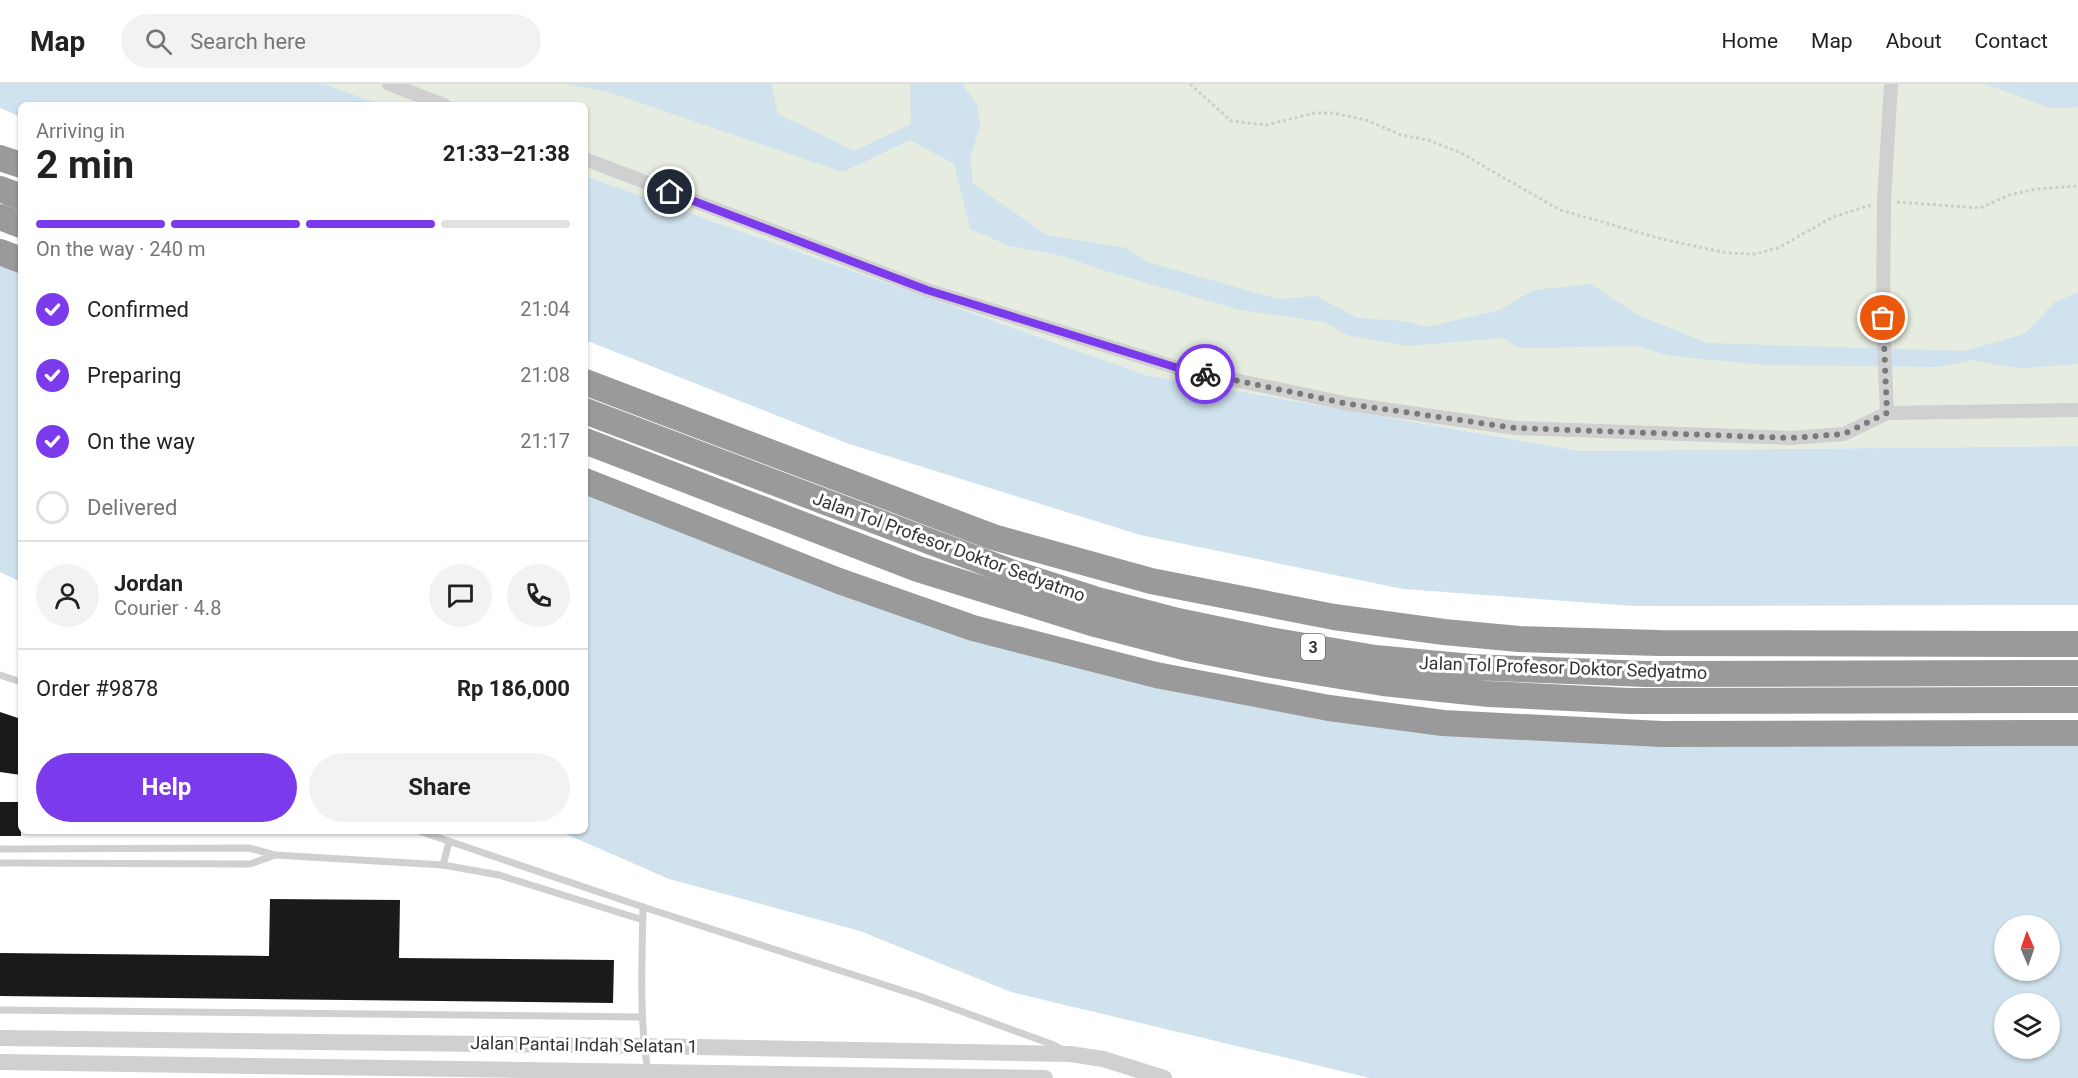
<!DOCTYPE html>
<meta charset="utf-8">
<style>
:root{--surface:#fff;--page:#f2f2f2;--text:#222;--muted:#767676;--line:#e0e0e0;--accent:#7c3aed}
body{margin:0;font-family:Roboto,sans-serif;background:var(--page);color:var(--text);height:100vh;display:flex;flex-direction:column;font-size:22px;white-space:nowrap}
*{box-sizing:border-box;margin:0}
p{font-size:20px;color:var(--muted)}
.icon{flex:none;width:33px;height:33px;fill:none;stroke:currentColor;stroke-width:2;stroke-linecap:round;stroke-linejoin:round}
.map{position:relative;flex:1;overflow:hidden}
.sheet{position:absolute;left:18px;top:18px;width:570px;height:732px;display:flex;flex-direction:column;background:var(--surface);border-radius:9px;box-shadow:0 2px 4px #0004}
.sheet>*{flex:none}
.needle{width:39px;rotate:358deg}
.fabs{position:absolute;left:1994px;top:831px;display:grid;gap:12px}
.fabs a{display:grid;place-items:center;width:66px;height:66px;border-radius:50%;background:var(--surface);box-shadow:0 2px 4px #0004;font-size:30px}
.pin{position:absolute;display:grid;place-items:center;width:51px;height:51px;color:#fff;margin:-26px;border:3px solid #fff;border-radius:50%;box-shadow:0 2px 6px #0007}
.courier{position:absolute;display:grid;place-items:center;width:60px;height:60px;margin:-30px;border:4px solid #7c3aed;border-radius:50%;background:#fff;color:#222;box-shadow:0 2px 8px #0007}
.head em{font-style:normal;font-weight:700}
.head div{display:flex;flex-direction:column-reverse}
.head{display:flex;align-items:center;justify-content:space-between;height:102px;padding:0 18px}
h1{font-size:39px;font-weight:700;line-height:45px}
.bar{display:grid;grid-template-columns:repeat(4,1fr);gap:9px 6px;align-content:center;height:72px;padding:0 18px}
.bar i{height:8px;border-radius:4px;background:var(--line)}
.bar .on{background:var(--accent)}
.bar p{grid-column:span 4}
.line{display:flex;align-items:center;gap:15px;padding:0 18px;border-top:2px solid var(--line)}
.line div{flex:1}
.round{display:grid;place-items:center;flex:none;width:63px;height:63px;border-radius:32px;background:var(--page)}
ol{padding:0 18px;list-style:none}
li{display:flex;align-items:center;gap:18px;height:66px}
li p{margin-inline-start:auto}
li .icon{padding:6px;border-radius:50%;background:var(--accent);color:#fff;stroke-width:4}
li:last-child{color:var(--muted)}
li i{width:33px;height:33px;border:3px solid var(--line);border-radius:50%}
.action{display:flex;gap:12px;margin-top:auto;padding:12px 18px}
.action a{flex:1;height:69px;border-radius:36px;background:var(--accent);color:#fff;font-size:24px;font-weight:700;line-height:69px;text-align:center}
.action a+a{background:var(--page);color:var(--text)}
header{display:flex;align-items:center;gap:36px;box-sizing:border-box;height:84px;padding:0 30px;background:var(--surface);border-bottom:2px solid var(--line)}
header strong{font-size:28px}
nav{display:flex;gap:33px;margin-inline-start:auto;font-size:21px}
.search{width:420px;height:54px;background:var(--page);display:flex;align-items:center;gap:15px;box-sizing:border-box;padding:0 21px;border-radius:33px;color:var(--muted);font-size:22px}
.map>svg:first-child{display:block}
.green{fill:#e6ecdf}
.water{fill:#cfe2ee;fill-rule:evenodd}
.building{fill:#1a1a1a}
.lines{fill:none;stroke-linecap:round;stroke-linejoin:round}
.path{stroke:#cdcdcd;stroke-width:3;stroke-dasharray:3 3;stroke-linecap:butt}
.service{stroke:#d0d0d0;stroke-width:7}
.minor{stroke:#d0d0d0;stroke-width:14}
.tertiary{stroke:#d0d0d0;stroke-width:16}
.motorway{stroke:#9a9a9a;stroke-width:26}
.done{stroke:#7a7a7a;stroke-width:6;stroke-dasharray:0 10.8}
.route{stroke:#7c3aed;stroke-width:8}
.labels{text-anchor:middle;stroke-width:6;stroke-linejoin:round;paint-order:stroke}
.shield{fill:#fff;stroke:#707070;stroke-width:1.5}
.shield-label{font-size:16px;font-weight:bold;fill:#333}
.street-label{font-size:18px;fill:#333;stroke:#fff}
</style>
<header>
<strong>Map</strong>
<div class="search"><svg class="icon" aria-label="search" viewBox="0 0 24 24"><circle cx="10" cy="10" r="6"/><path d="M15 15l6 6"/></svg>Search here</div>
<nav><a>Home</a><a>Map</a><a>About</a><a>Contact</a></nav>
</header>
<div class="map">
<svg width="2078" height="994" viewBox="0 0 2078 994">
<rect width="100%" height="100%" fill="#fff"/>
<polygon class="green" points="324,0 2078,0 2078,362 1580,367 1146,291 585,92 585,21 383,21"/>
<g class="water">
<polygon points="0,0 324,0 383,21 21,21 21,33 0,24"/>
<polygon points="567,0 771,0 778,30 854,67 911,40 910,0 962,0 977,20 980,42 970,74 973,100 1047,151 1127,164 1147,178 1278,215 1316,212 1357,234 1404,237 1427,243 1499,226 1534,206 1591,200 1638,231 1707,259 1965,267 2024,250 2055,218 2078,208 2078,280 2025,284 2003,282 1973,276 1940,283 1765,281 1671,272 1636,262 1519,264 1503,254 1407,262 1347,251 1324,238 1240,226 1099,185 1063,172 1010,162 970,145 954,80 910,56 843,88 608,8"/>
<polygon points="1985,0 2078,0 2078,23 2050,24"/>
<polygon points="585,92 1146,291 1580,367 2078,362 2078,521 1634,522 1403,505 1140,451 849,360 585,256"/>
<polygon points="0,177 21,185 21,498 0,488"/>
<path d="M585 401 984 554 1447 650 2078 653V994H1370L1011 908 860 847 669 795 559 747H585ZM2004 842H2049V886H2004ZM2004 920H2049V964H2004Z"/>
</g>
<g class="building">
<polygon points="0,628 21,635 21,691 0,688"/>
<rect x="0" y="718" width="21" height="34"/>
<polygon points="270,815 400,816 399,874 614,876 613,919 0,912 0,869 269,872"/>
</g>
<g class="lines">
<g class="path">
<polyline points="1190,0 1231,37 1266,41 1315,29 1333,29 1366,36 1401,51 1428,56 1459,68 1560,126 1662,155 1727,169 1755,170 1778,164 1833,133 1871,121"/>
<polyline points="1897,118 1980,124 2009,111 2036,105 2078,102"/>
</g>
<g class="service">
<polyline points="0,591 21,598"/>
<polyline points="419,747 643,823 922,913 1054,961 1061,965"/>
<polyline points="0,765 249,764 275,771 443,781 449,758"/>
<polyline points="0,779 250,780 275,771"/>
<polyline points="443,781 499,791 643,836"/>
<path d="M643 823C642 878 639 933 648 988"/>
<polyline points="0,926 642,933"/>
</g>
<g class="minor">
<polyline points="389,0 444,21"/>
<polyline points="585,75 927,206 1178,284 1349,320 1515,344 1791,354 1844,350 1887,329 2078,326"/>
<polyline points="1887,329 1883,234 1884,117 1891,0"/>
</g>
<g class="tertiary">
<polyline points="0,954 644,962 1070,970 1103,975 1164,994"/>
<polyline points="0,978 1045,994"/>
</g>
<g class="motorway">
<polyline points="0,74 21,81"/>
<polyline points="0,105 21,113"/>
<polyline points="0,133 21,141"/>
<polyline points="0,168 21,176"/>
<polyline points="585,298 993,453 1151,497 1334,533 1444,548 1519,555 1659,559 2078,560"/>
<polyline points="585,327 1016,490 1094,515 1178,537 1270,556 1375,574 1471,583 1645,590 2078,589"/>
<polyline points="585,357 918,485 1095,540 1187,564 1267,580 1383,599 1489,610 1629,617 2078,616"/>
<polyline points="585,397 839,497 973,544 1156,591 1329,624 1443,639 1662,650 2078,649"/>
</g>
</g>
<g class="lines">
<polyline class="done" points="1205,290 1349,320 1515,344 1791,354 1844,350 1887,329 1883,234"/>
<polyline class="route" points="670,108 927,206 1178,284 1205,290"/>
</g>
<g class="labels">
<rect class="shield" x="1301" y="550" width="24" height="26" rx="4.5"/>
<g class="shield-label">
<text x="1313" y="569">3</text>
</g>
<g class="street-label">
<text transform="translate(949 463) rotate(20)" y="6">Jalan Tol Profesor Doktor Sedyatmo</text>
<text transform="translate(1563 584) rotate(2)" y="6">Jalan Tol Profesor Doktor Sedyatmo</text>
<text transform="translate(584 961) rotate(1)" y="6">Jalan Pantai Indah Selatan 1</text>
</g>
</g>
</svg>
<div class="fabs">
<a><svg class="needle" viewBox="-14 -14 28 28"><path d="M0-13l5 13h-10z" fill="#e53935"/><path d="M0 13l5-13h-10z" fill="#767676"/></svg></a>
<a><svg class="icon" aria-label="layers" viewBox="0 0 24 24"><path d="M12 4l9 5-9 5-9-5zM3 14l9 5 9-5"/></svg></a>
</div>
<div class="pin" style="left:1883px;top:234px;background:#ea580c"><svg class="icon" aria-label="bag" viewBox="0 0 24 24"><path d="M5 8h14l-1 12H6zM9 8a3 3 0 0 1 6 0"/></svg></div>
<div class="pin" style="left:670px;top:108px;background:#1f2937"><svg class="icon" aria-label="home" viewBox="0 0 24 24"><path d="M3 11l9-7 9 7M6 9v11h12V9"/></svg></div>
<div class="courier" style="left:1205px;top:290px"><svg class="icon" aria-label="bike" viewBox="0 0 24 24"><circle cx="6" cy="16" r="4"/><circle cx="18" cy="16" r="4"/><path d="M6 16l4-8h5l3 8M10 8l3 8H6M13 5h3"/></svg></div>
<section class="sheet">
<div class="head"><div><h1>2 min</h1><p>Arriving in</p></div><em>21:33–21:38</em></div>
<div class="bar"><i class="on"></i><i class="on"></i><i class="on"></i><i></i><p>On the way · 240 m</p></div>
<ol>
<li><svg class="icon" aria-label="check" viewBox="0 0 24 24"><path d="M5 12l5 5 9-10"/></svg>Confirmed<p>21:04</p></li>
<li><svg class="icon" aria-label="check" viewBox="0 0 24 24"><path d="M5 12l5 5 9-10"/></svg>Preparing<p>21:08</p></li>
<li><svg class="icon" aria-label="check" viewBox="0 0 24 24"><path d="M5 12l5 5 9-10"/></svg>On the way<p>21:17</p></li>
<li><i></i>Delivered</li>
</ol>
<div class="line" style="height:108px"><a class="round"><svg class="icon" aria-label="person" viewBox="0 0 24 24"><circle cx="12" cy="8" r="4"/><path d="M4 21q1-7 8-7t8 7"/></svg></a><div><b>Jordan</b><p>Courier · 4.8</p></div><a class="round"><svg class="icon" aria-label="chat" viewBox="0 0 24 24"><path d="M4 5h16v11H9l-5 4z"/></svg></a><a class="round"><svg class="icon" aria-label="phone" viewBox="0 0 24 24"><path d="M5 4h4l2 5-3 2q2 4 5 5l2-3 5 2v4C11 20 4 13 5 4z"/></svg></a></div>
<div class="line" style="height:78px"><div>Order #9878</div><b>Rp 186,000</b></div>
<div class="action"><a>Help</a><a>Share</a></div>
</section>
</div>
